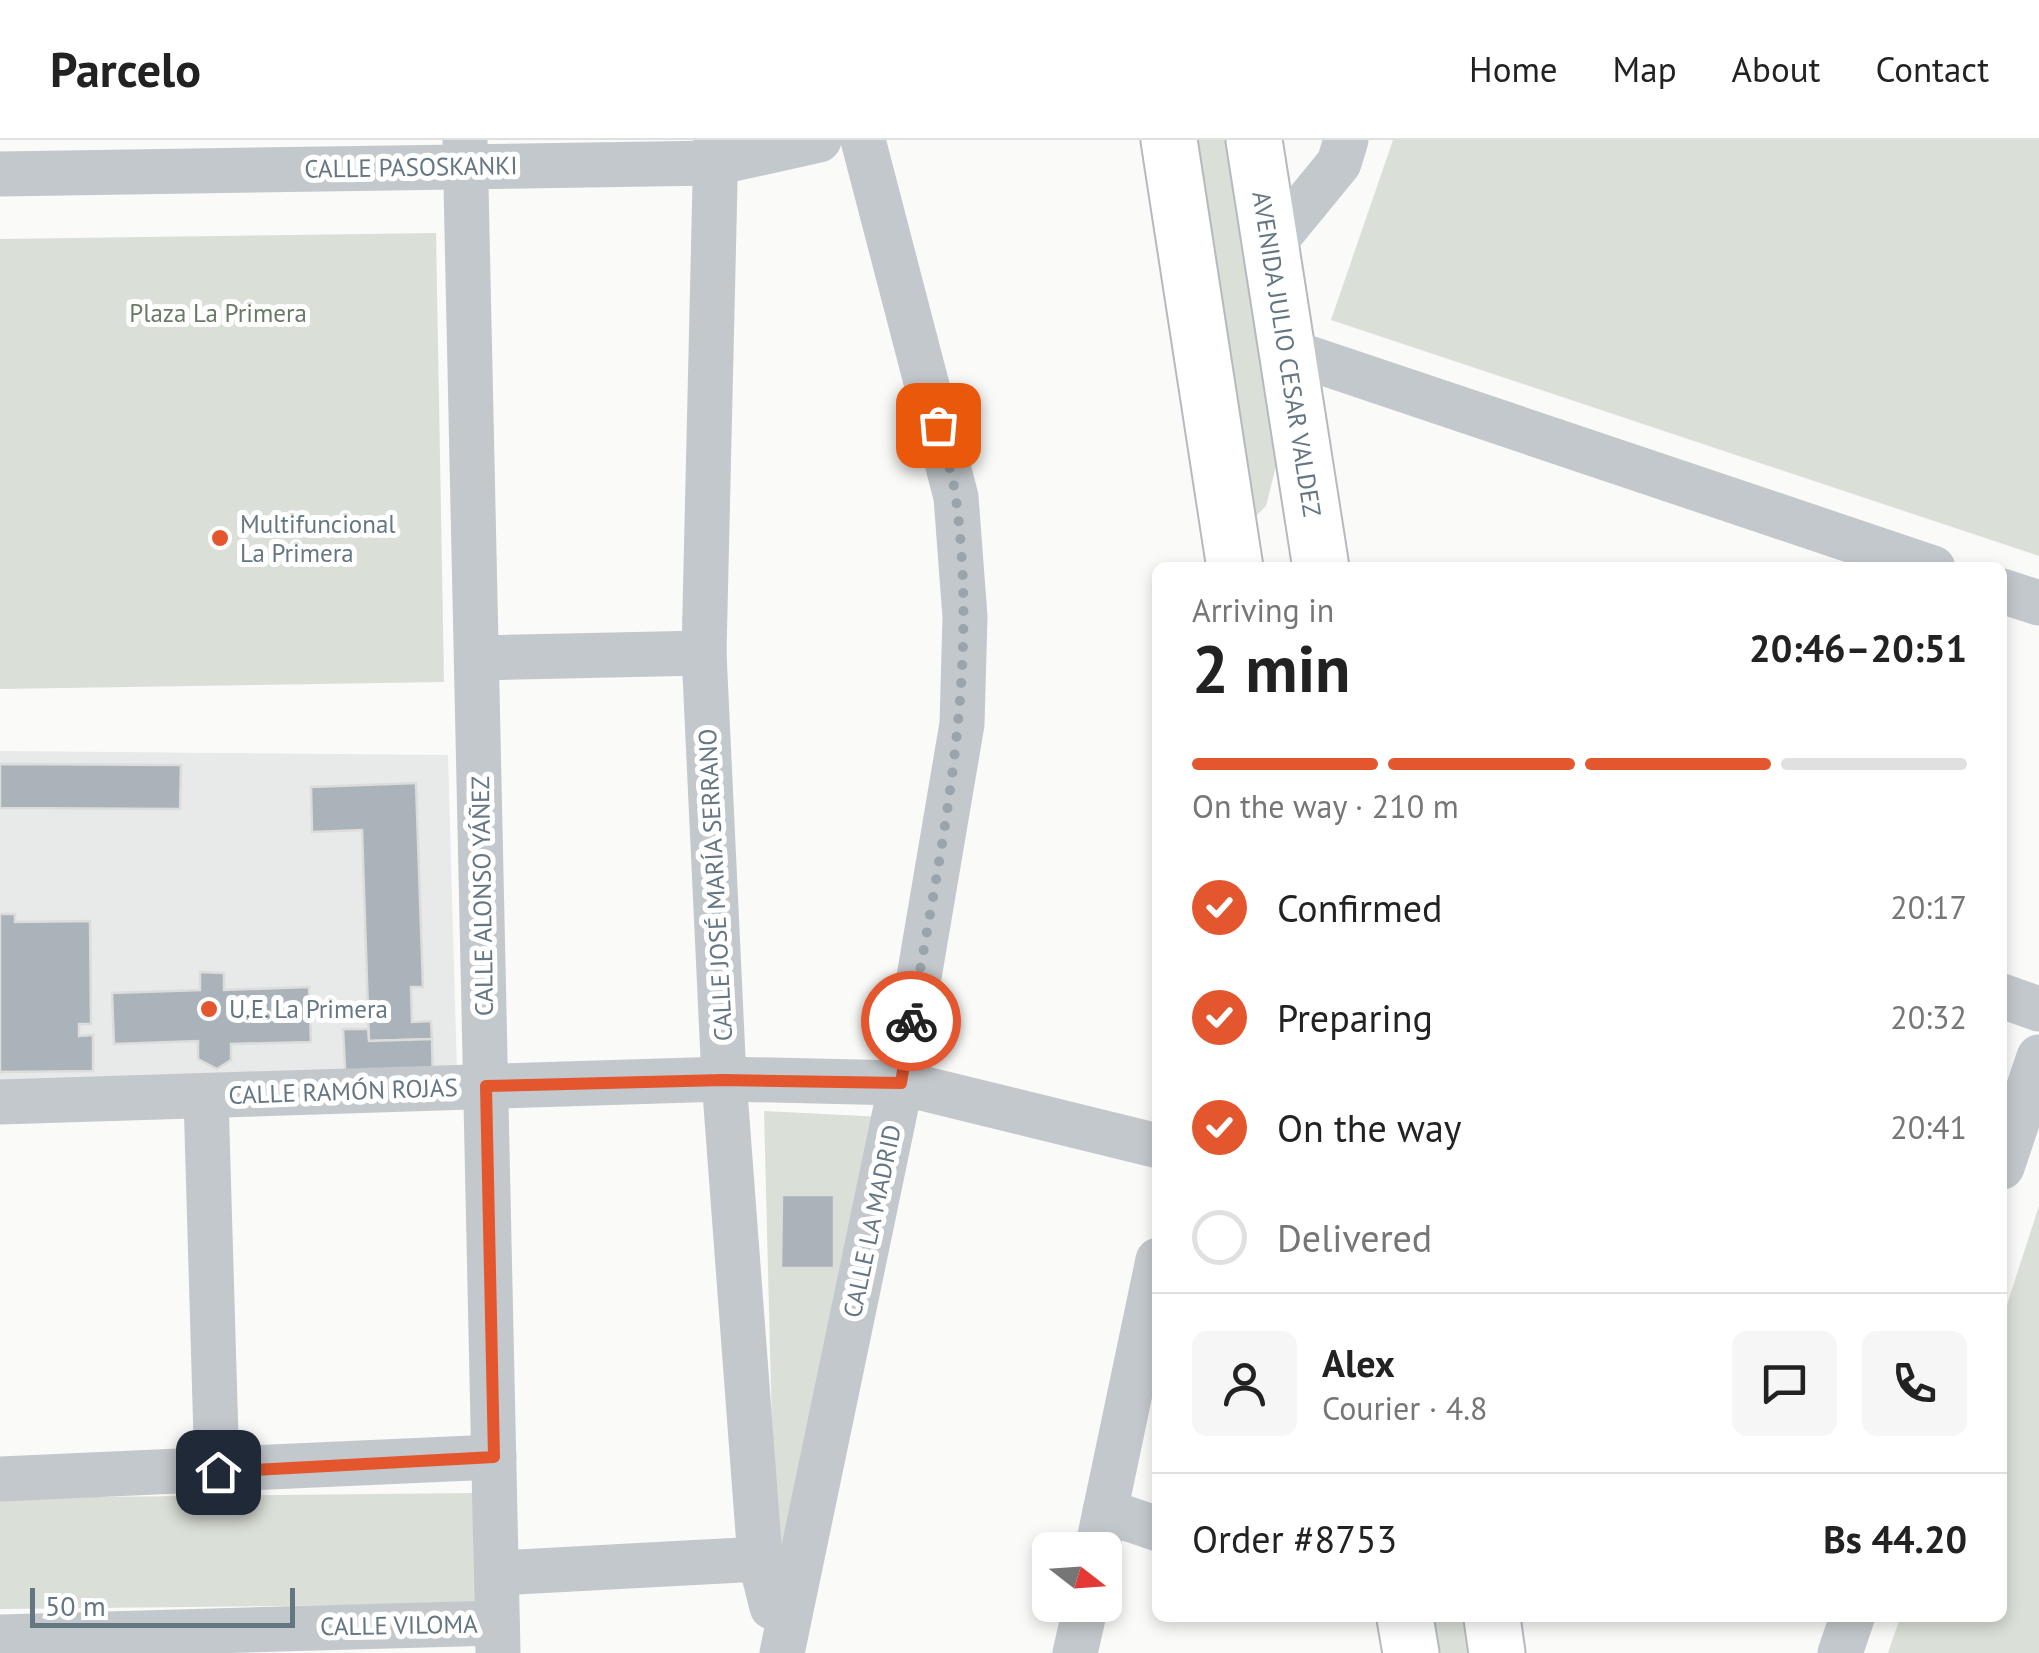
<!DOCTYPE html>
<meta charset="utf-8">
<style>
:root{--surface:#fff;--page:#f6f6f6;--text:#222;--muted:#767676;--line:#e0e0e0;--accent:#e4572e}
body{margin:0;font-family:"PT Sans",sans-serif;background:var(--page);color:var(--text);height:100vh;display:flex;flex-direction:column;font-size:38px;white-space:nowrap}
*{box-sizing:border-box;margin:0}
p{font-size:32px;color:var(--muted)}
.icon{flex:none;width:55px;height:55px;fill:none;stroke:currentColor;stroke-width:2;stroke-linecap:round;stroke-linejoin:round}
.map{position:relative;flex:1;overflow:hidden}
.side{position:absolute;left:1152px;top:422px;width:855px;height:1060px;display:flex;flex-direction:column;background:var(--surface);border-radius:15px;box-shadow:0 5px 15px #0003}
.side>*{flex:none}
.needle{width:65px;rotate:107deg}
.fabs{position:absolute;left:1032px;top:1392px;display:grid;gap:20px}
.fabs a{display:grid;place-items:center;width:90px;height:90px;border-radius:15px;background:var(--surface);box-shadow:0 5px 15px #0003;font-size:50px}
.scale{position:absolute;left:30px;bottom:25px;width:265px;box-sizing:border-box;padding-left:10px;border:5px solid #657683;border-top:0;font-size:28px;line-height:35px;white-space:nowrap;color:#657683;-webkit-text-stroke:8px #fff;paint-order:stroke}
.pin{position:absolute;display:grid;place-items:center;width:85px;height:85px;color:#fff;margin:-42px;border-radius:20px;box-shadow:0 5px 15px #0006}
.courier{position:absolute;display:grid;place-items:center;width:100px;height:100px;margin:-50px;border:8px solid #e4572e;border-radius:50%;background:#fff;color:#222;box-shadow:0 2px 12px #0007}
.headline em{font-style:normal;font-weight:800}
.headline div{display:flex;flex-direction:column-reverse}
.headline{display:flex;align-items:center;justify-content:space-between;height:170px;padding:0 40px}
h1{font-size:65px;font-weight:800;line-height:75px}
.bar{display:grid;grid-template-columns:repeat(4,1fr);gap:15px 10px;align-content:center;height:120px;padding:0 40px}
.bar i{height:12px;border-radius:8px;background:var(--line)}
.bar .current{background:var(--accent)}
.bar p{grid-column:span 4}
.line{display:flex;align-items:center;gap:25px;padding:0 40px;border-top:2px solid var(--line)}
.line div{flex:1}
.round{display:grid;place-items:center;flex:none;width:105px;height:105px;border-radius:15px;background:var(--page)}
ol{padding:0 40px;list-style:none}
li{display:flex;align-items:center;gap:30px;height:110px}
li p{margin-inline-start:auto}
li .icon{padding:10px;border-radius:50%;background:var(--accent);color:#fff;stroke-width:4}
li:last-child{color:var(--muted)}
li i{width:55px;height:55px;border:5px solid var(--line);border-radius:50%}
header{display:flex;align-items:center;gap:60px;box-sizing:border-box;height:140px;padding:0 50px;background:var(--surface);border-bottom:2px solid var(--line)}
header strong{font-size:48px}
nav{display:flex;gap:55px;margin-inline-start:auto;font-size:35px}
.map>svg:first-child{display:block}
.built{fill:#e8e9e9}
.green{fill:#dadfd7}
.building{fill:#aab3b9;stroke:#dcdcda;stroke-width:2.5}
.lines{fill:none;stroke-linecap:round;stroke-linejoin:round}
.major-casing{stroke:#b5babe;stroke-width:59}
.minor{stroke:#c3c8cc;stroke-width:45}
.major{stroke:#fff;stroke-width:55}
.done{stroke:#99a4ac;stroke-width:10;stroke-dasharray:0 18}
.route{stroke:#e4572e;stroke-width:12}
.poi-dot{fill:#e4572e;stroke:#fff;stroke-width:4}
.labels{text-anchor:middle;stroke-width:10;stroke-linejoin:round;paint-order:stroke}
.street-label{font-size:25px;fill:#657683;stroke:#fff}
.park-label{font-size:25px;fill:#687a64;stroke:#fff}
.poi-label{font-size:25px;fill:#657683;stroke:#fff;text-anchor:start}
</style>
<header>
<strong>Parcelo</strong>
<nav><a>Home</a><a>Map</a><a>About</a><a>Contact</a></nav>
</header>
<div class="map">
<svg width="2039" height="1513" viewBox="0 0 2039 1513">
<rect width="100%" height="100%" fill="#fafaf8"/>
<polygon class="built" points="0,611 448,615 457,933 0,953"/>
<g class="green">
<polygon points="1182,0 1238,0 1284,294 1266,366 1256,376 1244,363"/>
<polygon points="1393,0 2039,0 2039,416 1331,180"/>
<polygon points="436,93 444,542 0,549 0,99"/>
<polygon points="764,971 883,977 797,1409 775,1408"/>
<polygon points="2039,1066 2039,1513 1888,1513 1900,1478 2002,1478 2003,1177"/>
<polygon points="473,1353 474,1464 0,1469 0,1358"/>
<polygon points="1420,1478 1475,1478 1480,1513 1425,1513"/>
</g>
<g class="building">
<polygon points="0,624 181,625 180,669 0,668"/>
<polygon points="416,643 423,847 411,847 412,882 431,881 432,899 369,901 362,690 312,692 311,647"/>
<polygon points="0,774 15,774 15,782 90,781 91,884 79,884 79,896 93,895 93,931 0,932"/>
<polygon points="200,832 224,833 224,850 309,847 311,902 231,904 231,920 217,929 198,919 198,901 114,904 112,853 200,850"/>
<polygon points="343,889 368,889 369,901 432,899 433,944 346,947"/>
<polygon points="782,1055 834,1055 834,1128 781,1128"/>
</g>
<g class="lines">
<g class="major-casing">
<g id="major">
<polyline points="1169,0 1235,428"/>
<polyline points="1254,0 1321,428"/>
<polyline points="1405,1478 1411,1513"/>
<polyline points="1492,1478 1497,1513"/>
</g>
</g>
<g class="minor">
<polyline points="465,0 498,1513"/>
<polyline points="716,0 704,513 724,939 760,1419 772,1467 789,1476"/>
<polyline points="0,34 715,23 819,0"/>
<polyline points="1271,106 1339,23 1346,0"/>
<polyline points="1285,210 1933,428"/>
<polyline points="2002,451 2039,463"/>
<polyline points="477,518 704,513"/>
<polyline points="2002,856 2039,869"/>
<polyline points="206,957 217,1332"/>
<polyline points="0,962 724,939 901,943 1158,1006"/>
<polyline points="2002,1027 2039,917"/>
<polyline points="0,1339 494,1317"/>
<polyline points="1105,1371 1158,1389"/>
<polyline points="1097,1410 1158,1120"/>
<polyline points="497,1433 760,1419"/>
<polyline points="0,1497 497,1483"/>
<polyline points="782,1513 901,943 962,584 965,477 956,357 863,0"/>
<polyline points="1075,1513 1086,1465"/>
<polyline points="1840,1513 1852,1478"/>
</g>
<use href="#major" class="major"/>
</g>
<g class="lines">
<path class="done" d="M911 881C941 708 980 536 956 359 953 335 944 309 938 285"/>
<polyline class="route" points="218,1332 494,1317 486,946 724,940 901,943 911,881"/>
</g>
<g class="poi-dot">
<circle cx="220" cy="398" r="10"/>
<circle cx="209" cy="869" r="10"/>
</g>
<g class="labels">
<g class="street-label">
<text transform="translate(411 27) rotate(-1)" y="9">CALLE PASOSKANKI</text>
<text transform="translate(1287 214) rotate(81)" y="9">AVENIDA JULIO CESAR VALDEZ</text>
<text transform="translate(715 745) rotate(-93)" y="9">CALLE JOSÉ MARÍA SERRANO</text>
<text transform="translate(482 756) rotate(-91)" y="9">CALLE ALONSO YÁÑEZ</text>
<text transform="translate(343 951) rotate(-2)" y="9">CALLE RAMÓN ROJAS</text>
<text transform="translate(872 1081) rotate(-78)" y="9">CALLE LA MADRID</text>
<text transform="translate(399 1485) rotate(-1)" y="9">CALLE VILOMA</text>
</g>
<g class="park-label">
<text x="218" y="182">Plaza La Primera</text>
</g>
<g class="poi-label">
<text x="240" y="393">Multifuncional<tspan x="240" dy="29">La Primera</tspan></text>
<text x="229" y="878">U.E. La Primera</text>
</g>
</g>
</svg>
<div class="fabs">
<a><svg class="needle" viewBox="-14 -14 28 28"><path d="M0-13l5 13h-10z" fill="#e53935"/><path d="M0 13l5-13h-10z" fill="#767676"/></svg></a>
</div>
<div class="scale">50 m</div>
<div class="pin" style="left:938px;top:285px;background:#ea580c"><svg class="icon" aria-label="bag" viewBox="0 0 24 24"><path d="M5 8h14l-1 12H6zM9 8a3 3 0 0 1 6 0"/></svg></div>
<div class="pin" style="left:218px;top:1332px;background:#1f2937"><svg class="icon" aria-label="home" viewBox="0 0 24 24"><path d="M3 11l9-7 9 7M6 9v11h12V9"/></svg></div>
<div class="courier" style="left:911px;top:881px"><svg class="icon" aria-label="bike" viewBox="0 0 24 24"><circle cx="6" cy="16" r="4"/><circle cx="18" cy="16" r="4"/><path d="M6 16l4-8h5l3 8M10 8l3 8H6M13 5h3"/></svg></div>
<section class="side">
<div class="headline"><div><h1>2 min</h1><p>Arriving in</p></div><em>20:46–20:51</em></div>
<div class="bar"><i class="current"></i><i class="current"></i><i class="current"></i><i></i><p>On the way · 210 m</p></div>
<ol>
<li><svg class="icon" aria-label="check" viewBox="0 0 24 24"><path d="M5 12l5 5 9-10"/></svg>Confirmed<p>20:17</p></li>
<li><svg class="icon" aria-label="check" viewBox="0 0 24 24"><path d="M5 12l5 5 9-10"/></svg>Preparing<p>20:32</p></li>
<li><svg class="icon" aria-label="check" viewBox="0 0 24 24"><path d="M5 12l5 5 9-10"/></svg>On the way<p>20:41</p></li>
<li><i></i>Delivered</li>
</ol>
<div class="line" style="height:180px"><a class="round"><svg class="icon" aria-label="person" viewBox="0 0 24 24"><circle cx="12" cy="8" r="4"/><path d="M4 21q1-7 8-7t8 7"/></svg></a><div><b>Alex</b><p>Courier · 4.8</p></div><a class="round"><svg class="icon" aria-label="chat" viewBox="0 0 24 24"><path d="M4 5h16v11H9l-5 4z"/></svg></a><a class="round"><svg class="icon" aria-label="phone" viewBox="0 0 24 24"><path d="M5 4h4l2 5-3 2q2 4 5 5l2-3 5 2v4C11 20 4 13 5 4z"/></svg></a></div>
<div class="line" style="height:130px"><div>Order #8753</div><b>Bs 44.20</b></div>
</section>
</div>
